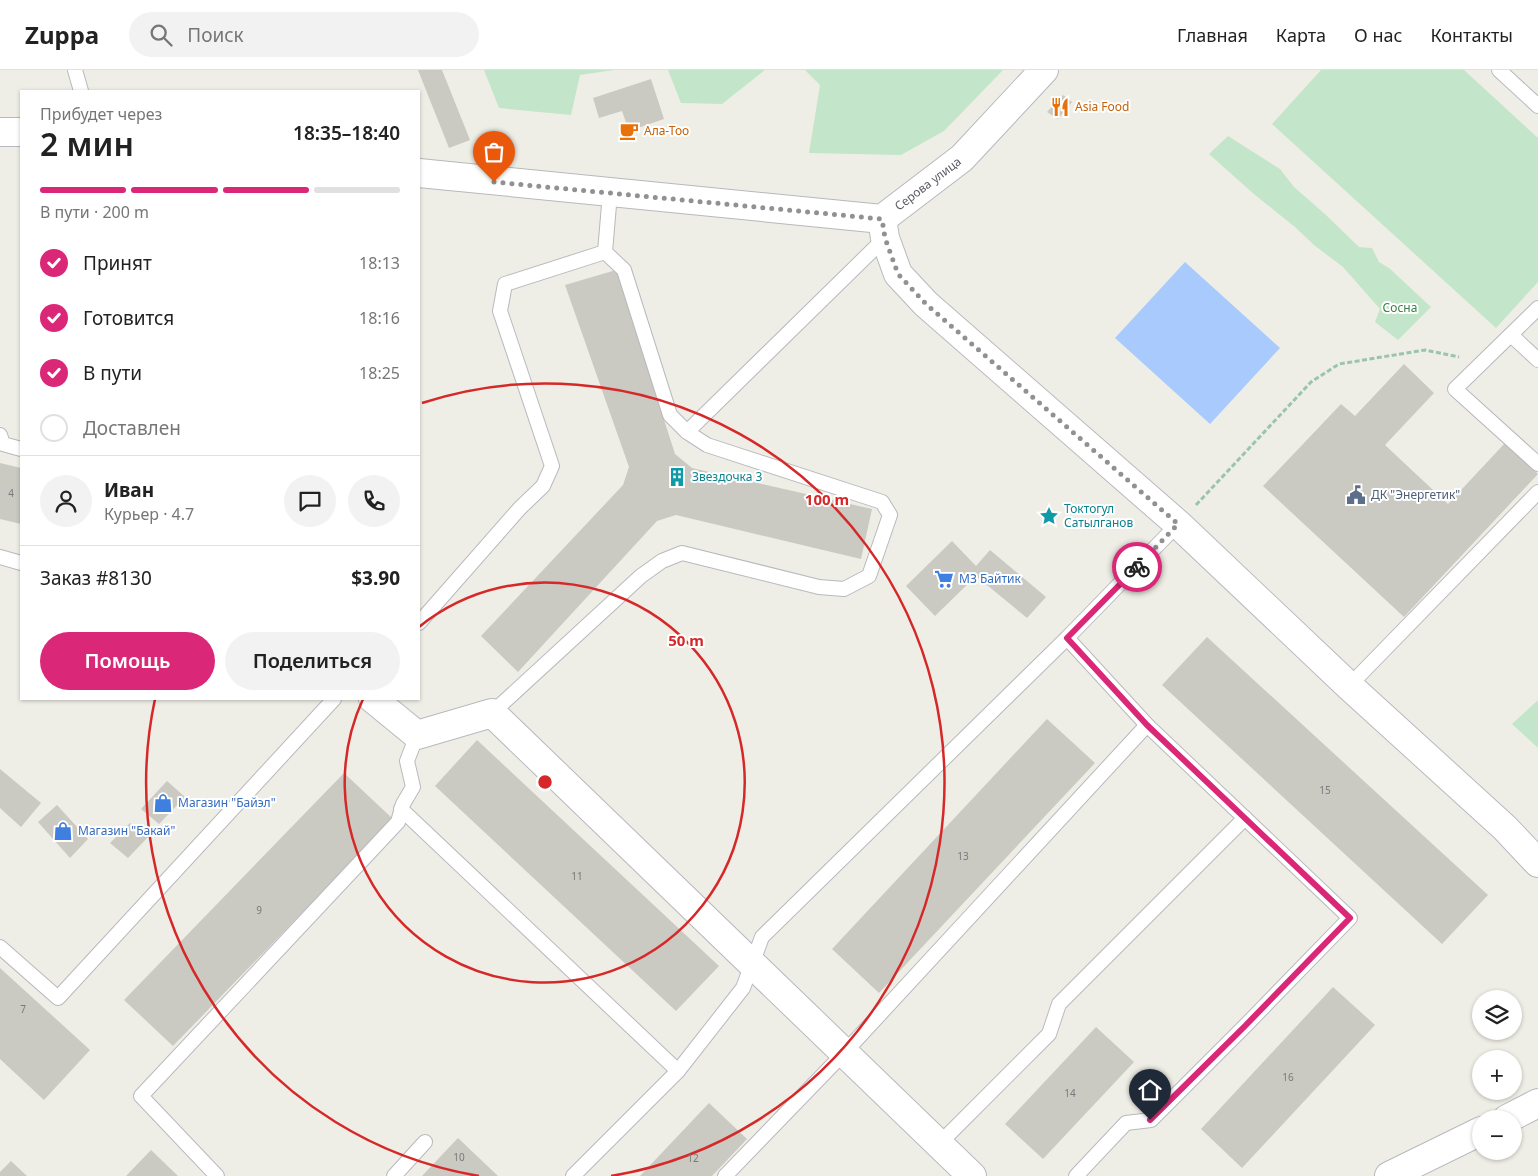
<!DOCTYPE html>
<html lang="ru">
<meta charset="utf-8">
<style>
:root{--surface:#fff;--page:#f2f2f2;--text:#222;--muted:#767676;--line:#e0e0e0;--accent:#db2777}
body{margin:0;font-family:"Noto Sans",sans-serif;background:var(--page);color:var(--text);height:100vh;display:flex;flex-direction:column;font-size:19px;white-space:nowrap}
*{box-sizing:border-box;margin:0}
p{font-size:16px;color:var(--muted)}
.icon{flex:none;width:28px;height:28px;fill:none;stroke:currentColor;stroke-width:2;stroke-linecap:round;stroke-linejoin:round}
.map{position:relative;flex:1;overflow:hidden}
.sheet{position:absolute;left:20px;top:20px;width:400px;height:610px;display:flex;flex-direction:column;background:var(--surface);border-radius:0px;box-shadow:0 1px 4px #0004}
.sheet>*{flex:none}
.fabs{position:absolute;left:1472px;top:920px;display:grid;gap:10px}
.fabs a{display:grid;place-items:center;width:50px;height:50px;border-radius:50%;background:var(--surface);box-shadow:0 1px 4px #0004;font-size:25px}
.pin{position:absolute;display:grid;place-items:center;width:42px;height:42px;color:#fff;margin:-51px -21px;border-radius:50% 50% 50% 0;rotate:-45deg;box-shadow:0 0 5px #0007}
.pin .icon{rotate:45deg}
.courier{position:absolute;display:grid;place-items:center;width:50px;height:50px;margin:-25px;border:4px solid #db2777;border-radius:50%;background:#fff;color:#222;box-shadow:0 1px 6px #0007}
.headline em{font-style:normal;font-weight:600}
.headline div{display:flex;flex-direction:column-reverse}
.headline{display:flex;align-items:center;justify-content:space-between;height:85px;padding:0 20px}
h1{font-size:32px;font-weight:600;line-height:38px}
.bar{display:grid;grid-template-columns:repeat(4,1fr);gap:8px 5px;align-content:center;height:60px;padding:0 20px}
.bar i{height:6px;border-radius:4px;background:var(--line)}
.bar .current{background:var(--accent)}
.bar p{grid-column:span 4}
.line{display:flex;align-items:center;gap:12px;padding:0 20px;border-top:1px solid var(--line)}
.line div{flex:1}
.round{display:grid;place-items:center;flex:none;width:52px;height:52px;border-radius:26px;background:var(--page)}
ol{padding:0 20px;list-style:none}
li{display:flex;align-items:center;gap:15px;height:55px}
li p{margin-inline-start:auto}
li .icon{padding:5px;border-radius:50%;background:var(--accent);color:#fff;stroke-width:4}
li:last-child{color:var(--muted)}
li i{width:28px;height:28px;border:2px solid var(--line);border-radius:50%}
.button{display:flex;gap:10px;margin-top:auto;padding:10px 20px}
.button a{flex:1;height:58px;border-radius:30px;background:var(--accent);color:#fff;font-size:20px;font-weight:600;line-height:58px;text-align:center}
.button a+a{background:var(--page);color:var(--text)}
header{display:flex;align-items:center;gap:30px;box-sizing:border-box;height:70px;padding:0 25px;background:var(--surface);border-bottom:1px solid var(--line)}
header strong{font-size:24px}
nav{display:flex;gap:28px;margin-inline-start:auto;font-size:18px}
.search{width:350px;height:45px;background:var(--page);display:flex;align-items:center;gap:12px;box-sizing:border-box;padding:0 18px;border-radius:28px;color:var(--muted);font-size:19px}
.map>svg:first-child{display:block}
.green{fill:#c3e5c9}
.water{fill:#a9cafc}
.building{fill:#cac9c2}
.lines{fill:none;stroke-linecap:round;stroke-linejoin:round}
.lane-casing{stroke:#b8b9bf;stroke-width:16}
.street-casing{stroke:#b8b9bf;stroke-width:30}
.secondary-casing{stroke:#b7b8bf;stroke-width:30}
.path{stroke:#9bc4ad;stroke-width:3;stroke-dasharray:5 2.5;stroke-linecap:butt}
.lane{stroke:#fff;stroke-width:14}
.street{stroke:#fff;stroke-width:28}
.secondary{stroke:#fff;stroke-width:28}
.done{stroke:#909192;stroke-width:5;stroke-dasharray:0 9}
.route{stroke:#db2777;stroke-width:6}
.ring{fill:none;stroke:#d62828;stroke-width:2.5}
.labels{text-anchor:middle;stroke-width:4;stroke-linejoin:round;paint-order:stroke}
.number-label{font-size:10px;fill:#787a7c}
.food-label{font-size:12px;fill:#c56008;stroke:#fff;text-anchor:start}
.street-label{font-size:12px;fill:#5d5f65;stroke:#fff}
.park-label{font-size:12px;fill:#388247;stroke:#fff}
.culture-label{font-size:12px;fill:#0d838f;stroke:#fff;text-anchor:start}
.service-label{font-size:12px;fill:#4e5e75;stroke:#fff;text-anchor:start}
.shop-label{font-size:12px;fill:#366cbe;stroke:#fff;text-anchor:start}
.centre{fill:#d62828;stroke:#fff;stroke-width:2.5}
.ring-label{font-size:15px;text-anchor:middle;font-weight:bold;fill:#d62828;stroke:#fff;stroke-width:4;stroke-linejoin:round;paint-order:stroke}
</style>
<header>
<strong>Zuppa</strong>
<div class="search"><svg class="icon" aria-label="search" viewBox="0 0 24 24"><circle cx="10" cy="10" r="6"/><path d="M15 15l6 6"/></svg>Поиск</div>
<nav><a>Главная</a><a>Карта</a><a>О нас</a><a>Контакты</a></nav>
</header>
<div class="map">
<svg width="1538" height="1106" viewBox="0 0 1538 1106">
<rect width="100%" height="100%" fill="#efeee6"/>
<g class="green">
<polygon points="484,0 614,0 580,5 571,45 499,38"/>
<polygon points="668,0 765,0 722,34 681,33"/>
<polygon points="805,0 1003,0 944,61 901,85 809,83 820,15"/>
<polygon points="1321,0 1464,0 1538,68 1538,212 1496,258 1272,54"/>
<polygon points="1228,66 1280,99 1294,117 1326,145 1359,177 1372,178 1379,192 1389,198 1431,237 1398,270 1375,252 1380,239 1343,197 1314,175 1295,157 1255,125 1209,84"/>
<polygon points="1538,630 1538,678 1512,654"/>
</g>
<polygon class="water" points="1185,192 1280,278 1210,354 1115,268"/>
<g class="building">
<polygon points="418,0 442,0 470,70 449,78"/>
<polygon points="651,9 664,49 629,61 622,41 599,48 593,28"/>
<polygon points="1063,25 1072,32 1058,49 1047,42"/>
<polygon points="616,200 675,384 692,398 872,439 861,489 676,445 657,451 518,602 481,566 623,415 629,397 565,215"/>
<polygon points="1404,294 1434,323 1385,375 1448,434 1505,373 1538,404 1404,547 1263,416 1341,334 1355,346"/>
<polygon points="0,393 21,398 21,454 0,449"/>
<polygon points="952,471 976,496 990,480 1046,527 1027,548 976,506 935,546 906,516"/>
<polygon points="1207,567 1488,825 1442,874 1162,615"/>
<polygon points="1047,649 1095,693 879,923 832,879"/>
<polygon points="477,670 719,896 676,941 435,716"/>
<polygon points="0,699 41,733 21,757 0,738"/>
<polygon points="344,703 393,749 173,976 124,930"/>
<polygon points="167,711 185,727 159,754 141,739"/>
<polygon points="57,735 88,769 70,788 38,752"/>
<polygon points="130,753 148,767 128,788 110,773"/>
<polygon points="0,898 90,980 44,1030 0,989"/>
<polygon points="1333,917 1375,955 1242,1098 1201,1059"/>
<polygon points="1096,957 1134,992 1043,1089 1005,1054"/>
<polygon points="709,1033 747,1069 712,1106 640,1106"/>
<polygon points="458,1068 498,1106 422,1106"/>
<polygon points="151,1080 178,1106 126,1106"/>
<polygon points="11,1091 27,1106 0,1106 0,1102"/>
</g>
<g class="lines">
<g class="lane-casing">
<g id="lane">
<polyline points="75,0 81,21"/>
<polyline points="1499,0 1538,36"/>
<polyline points="1538,238 1455,319 1538,394"/>
<polyline points="1511,265 1538,290"/>
<polyline points="687,362 885,168"/>
<polyline points="0,365 3,374 21,379"/>
<polyline points="0,487 21,493"/>
<polyline points="419,553 520,438 543,416 552,396 500,241 505,214 605,182"/>
<polyline points="1349,616 1538,422"/>
<polyline points="492,643 641,506 662,491 682,483 819,517 844,519 869,506 890,445 882,432 707,375 687,362 670,345 624,200 605,182 610,123"/>
<polyline points="401,739 678,1001"/>
<polyline points="0,877 58,928 334,629"/>
<polyline points="940,1073 1049,964 1059,934 1245,748"/>
<polyline points="217,1106 141,1026 398,752 403,734 413,717 407,691 417,665"/>
<polyline points="394,1106 425,1072"/>
<polyline points="573,1106 678,1001 743,918 762,867 1067,568 1178,454"/>
<polyline points="725,1106 845,982 1147,655 1067,568"/>
<polyline points="1076,1106 1126,1053 1151,1050 1245,956 1350,848 1147,655"/>
</g>
</g>
<g class="street-casing">
<g id="street">
<polyline points="882,149 885,168 898,204 926,234 1178,454 1349,616 1505,758 1538,793"/>
<polyline points="373,629 417,665 492,643 972,1106"/>
<polyline points="1507,1049 1538,1033"/>
<polyline points="1389,1106 1481,1061"/>
</g>
</g>
<g class="secondary-casing">
<g id="secondary">
<polyline points="0,62 21,62"/>
<polyline points="419,103 882,149 962,88 1044,0"/>
</g>
</g>
<polyline class="path" points="1196,435 1311,312 1339,294 1425,280 1459,287"/>
<use href="#lane" class="lane"/>
<use href="#street" class="street"/>
<use href="#secondary" class="secondary"/>
</g>
<g class="lines">
<polyline class="done" points="494,112 882,149 885,168 898,204 926,234 1178,454 1137,497"/>
<polyline class="route" points="1137,497 1067,568 1147,655 1350,848 1245,956 1150,1050"/>
</g>
<g class="ring">
<path d="M419 557A200 200 0 1 1 363 629"/>
<path d="M479 1106A399 399 0 0 1 155 629M422 333A399 399 0 1 1 611 1106"/>
</g>
<defs>
<g id="restaurant-bare" transform="scale(1.5)"><path d="M-5-6h1v4h1v-4h1v4h1v-4h1v5L-1.5 .5V6h-2V.5L-5-1ZM5-6V6H3V1.5H1.5Q1.5-4 5-6Z" fill="#e8710a" stroke="#fff" stroke-width="2.5" paint-order="stroke"/></g>
<g id="cafe-bare" transform="scale(1.5)"><path d="M-5.5-4.5H6V0H3Q3 3.5 0 3.5H-2.5Q-5.5 3.5-5.5 0ZM3-3.2v2h1.7v-2ZM-6 4.5H4V6H-6Z" fill="#e8710a" stroke="#fff" stroke-width="2.5" paint-order="stroke"/></g>
<g id="building-bare" transform="scale(1.5)"><path d="M-4-6H4V6H1V3H-1V6H-4ZM-2.5-4.3h1.7v1.8h-1.7ZM.8-4.3h1.7v1.8H.8ZM-2.5-1h1.7V.8h-1.7ZM.8-1h1.7V.8H.8Z" fill="#0f9aa8" stroke="#fff" stroke-width="2.5" paint-order="stroke"/></g>
<g id="civic-bare" transform="scale(1.5)"><path d="M-.6-6.5H3V-4.5H.6V-3L4-1V1h2V6H-6V1h2V-1L-.6-3ZM-1.2 2.5V6h2.4V2.5Z" fill="#5c6f8a" stroke="#fff" stroke-width="2.5" paint-order="stroke"/></g>
<g id="sight-bare" transform="scale(1.5)"><path d="M0-6L1.8-2.2L6-1.7L2.9 1.2L3.7 5.4L0 3.3L-3.7 5.4L-2.9 1.2L-6-1.7L-1.8-2.2Z" fill="#0f9aa8" stroke="#fff" stroke-width="2.5" paint-order="stroke"/></g>
<g id="supermarket-bare" transform="scale(1.5)"><path d="M-6-5.5h2.5l.6 2H6L4.5 2H-2.5L-4.4-4H-6ZM-1.5 3.2a1.3 1.3 0 1 0 .1 0ZM3 3.2a1.3 1.3 0 1 0 .1 0Z" fill="#3f7fe0" stroke="#fff" stroke-width="2.5" paint-order="stroke"/></g>
<g id="shop-bare" transform="scale(1.5)"><path d="M-5-2.5h2.3a2.7 3.5 0 0 1 5.4 0H5L5.5 6h-11ZM-1.5-2.5h3a1.5 2.3 0 0 0-3 0Z" fill="#3f7fe0" stroke="#fff" stroke-width="2.5" paint-order="stroke"/></g>
</defs>
<g fill-rule="evenodd">
<use href="#restaurant-bare" x="1060" y="37"/>
<use href="#cafe-bare" x="629" y="61"/>
<use href="#building-bare" x="677" y="407"/>
<use href="#civic-bare" x="1356" y="425"/>
<use href="#sight-bare" x="1049" y="446"/>
<use href="#supermarket-bare" x="944" y="509"/>
<use href="#shop-bare" x="163" y="733"/>
<use href="#shop-bare" x="63" y="761"/>
</g>
<g class="labels">
<g class="number-label">
<text x="11" y="427">4</text>
<text x="1325" y="724">15</text>
<text x="963" y="790">13</text>
<text x="577" y="810">11</text>
<text x="259" y="844">9</text>
<text x="23" y="943">7</text>
<text x="1288" y="1011">16</text>
<text x="1070" y="1027">14</text>
<text x="459" y="1091">10</text>
<text x="693" y="1092">12</text>
</g>
<g class="food-label">
<text x="1075" y="41">Asia Food</text>
<text x="644" y="65">Ала-Тоо</text>
</g>
<g class="street-label">
<text transform="translate(928 114) rotate(-37)" y="4">Серова улица</text>
</g>
<g class="park-label">
<text x="1400" y="242">Сосна</text>
</g>
<g class="culture-label">
<text x="692" y="411">Звездочка 3</text>
<text x="1064" y="443">Токтогул<tspan x="1064" dy="14">Сатылганов</tspan></text>
</g>
<g class="service-label">
<text x="1371" y="429">ДК "Энергетик"</text>
</g>
<g class="shop-label">
<text x="959" y="513">МЗ Байтик</text>
<text x="178" y="737">Магазин "Байэл"</text>
<text x="78" y="765">Магазин "Бакай"</text>
</g>
</g>
<circle cx="545" cy="712" r="8" class="centre"/>
<g class="ring-label">
<text x="827" y="435">100 m</text>
<text x="686" y="576">50 m</text>
</g>
</svg>
<div class="fabs">
<a><svg class="icon" aria-label="layers" viewBox="0 0 24 24"><path d="M12 4l9 5-9 5-9-5zM3 14l9 5 9-5"/></svg></a>
<a>+</a>
<a>−</a>
</div>
<div class="pin" style="left:494px;top:112px;background:#ea580c"><svg class="icon" aria-label="bag" viewBox="0 0 24 24"><path d="M5 8h14l-1 12H6zM9 8a3 3 0 0 1 6 0"/></svg></div>
<div class="pin" style="left:1150px;top:1050px;background:#1f2937"><svg class="icon" aria-label="home" viewBox="0 0 24 24"><path d="M3 11l9-7 9 7M6 9v11h12V9"/></svg></div>
<div class="courier" style="left:1137px;top:497px"><svg class="icon" aria-label="bike" viewBox="0 0 24 24"><circle cx="6" cy="16" r="4"/><circle cx="18" cy="16" r="4"/><path d="M6 16l4-8h5l3 8M10 8l3 8H6M13 5h3"/></svg></div>
<section class="sheet">
<div class="headline"><div><h1>2 мин</h1><p>Прибудет через</p></div><em>18:35–18:40</em></div>
<div class="bar"><i class="current"></i><i class="current"></i><i class="current"></i><i></i><p>В пути · 200 m</p></div>
<ol>
<li><svg class="icon" aria-label="check" viewBox="0 0 24 24"><path d="M5 12l5 5 9-10"/></svg>Принят<p>18:13</p></li>
<li><svg class="icon" aria-label="check" viewBox="0 0 24 24"><path d="M5 12l5 5 9-10"/></svg>Готовится<p>18:16</p></li>
<li><svg class="icon" aria-label="check" viewBox="0 0 24 24"><path d="M5 12l5 5 9-10"/></svg>В пути<p>18:25</p></li>
<li><i></i>Доставлен</li>
</ol>
<div class="line" style="height:90px"><a class="round"><svg class="icon" aria-label="person" viewBox="0 0 24 24"><circle cx="12" cy="8" r="4"/><path d="M4 21q1-7 8-7t8 7"/></svg></a><div><b>Иван</b><p>Курьер · 4.7</p></div><a class="round"><svg class="icon" aria-label="chat" viewBox="0 0 24 24"><path d="M4 5h16v11H9l-5 4z"/></svg></a><a class="round"><svg class="icon" aria-label="phone" viewBox="0 0 24 24"><path d="M5 4h4l2 5-3 2q2 4 5 5l2-3 5 2v4C11 20 4 13 5 4z"/></svg></a></div>
<div class="line" style="height:65px"><div>Заказ #8130</div><b>$3.90</b></div>
<div class="button"><a>Помощь</a><a>Поделиться</a></div>
</section>
</div>
